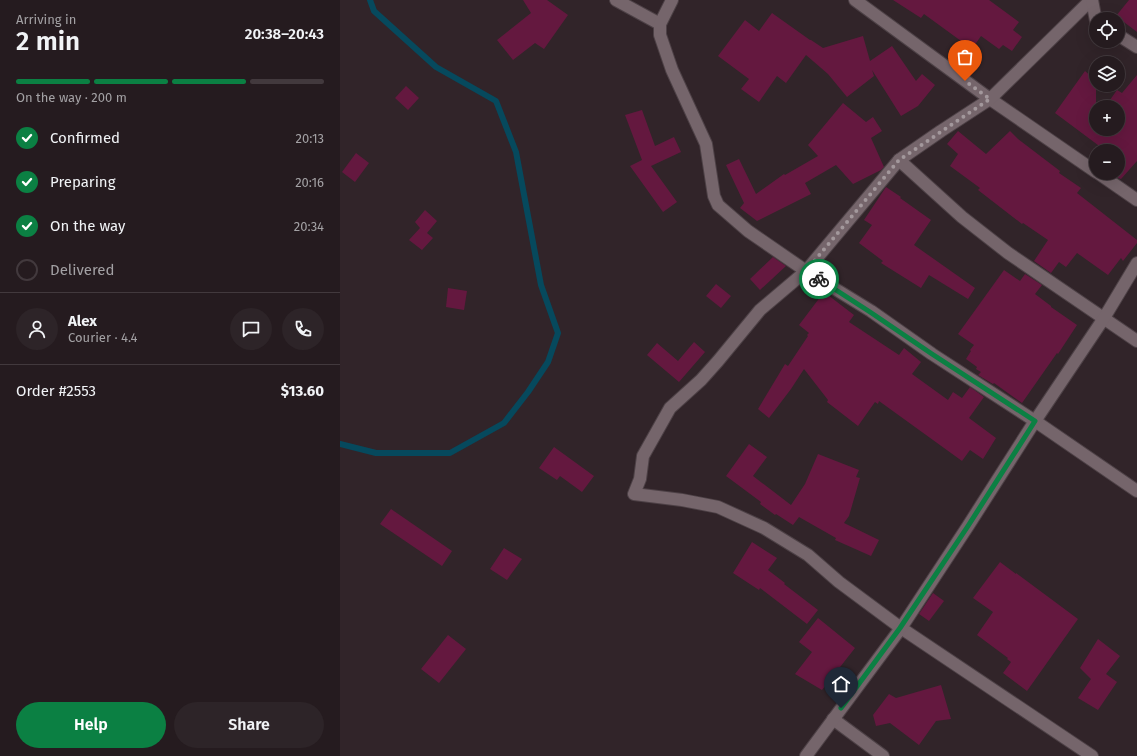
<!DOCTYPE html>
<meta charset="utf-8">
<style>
:root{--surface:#251b1f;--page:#2d2428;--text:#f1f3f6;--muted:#a3a1a4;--line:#42393d;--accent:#0b8043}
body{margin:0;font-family:"Fira Sans",sans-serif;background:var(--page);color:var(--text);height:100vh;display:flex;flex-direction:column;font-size:15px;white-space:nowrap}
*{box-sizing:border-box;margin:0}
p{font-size:13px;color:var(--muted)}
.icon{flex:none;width:22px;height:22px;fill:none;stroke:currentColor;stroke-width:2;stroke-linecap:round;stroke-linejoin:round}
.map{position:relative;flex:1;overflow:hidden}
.sheet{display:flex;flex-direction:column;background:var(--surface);width:340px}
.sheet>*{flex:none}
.buttons{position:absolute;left:749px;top:12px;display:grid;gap:8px}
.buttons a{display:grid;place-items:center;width:36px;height:36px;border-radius:50%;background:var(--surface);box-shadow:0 4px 16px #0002,0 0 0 1px var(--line);font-size:20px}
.pin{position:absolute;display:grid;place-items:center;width:34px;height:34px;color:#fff;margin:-41px -17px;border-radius:50% 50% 50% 0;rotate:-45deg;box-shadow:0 0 4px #0007}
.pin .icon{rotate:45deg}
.courier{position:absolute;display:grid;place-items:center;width:40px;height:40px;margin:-20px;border:3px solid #0b8043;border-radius:50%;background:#fff;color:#222;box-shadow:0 1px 5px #0007}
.summary em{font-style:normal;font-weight:600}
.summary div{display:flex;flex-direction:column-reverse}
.summary{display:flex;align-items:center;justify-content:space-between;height:68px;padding:0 16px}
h1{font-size:26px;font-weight:600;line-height:30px}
.bar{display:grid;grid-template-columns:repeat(4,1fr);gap:6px 4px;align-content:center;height:48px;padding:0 16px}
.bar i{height:5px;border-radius:3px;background:var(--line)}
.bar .current{background:var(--accent)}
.bar p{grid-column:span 4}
.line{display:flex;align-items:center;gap:10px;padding:0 16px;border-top:1px solid var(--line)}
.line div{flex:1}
.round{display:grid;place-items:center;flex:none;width:42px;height:42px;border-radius:21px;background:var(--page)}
ol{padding:0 16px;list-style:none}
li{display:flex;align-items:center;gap:12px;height:44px}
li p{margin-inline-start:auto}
li .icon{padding:4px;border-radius:50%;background:var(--accent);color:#fff;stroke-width:4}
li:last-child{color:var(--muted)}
li i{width:22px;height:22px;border:2px solid var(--line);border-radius:50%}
.button{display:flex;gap:8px;margin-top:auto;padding:8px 16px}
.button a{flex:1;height:46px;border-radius:24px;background:var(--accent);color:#fff;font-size:16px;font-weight:600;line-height:46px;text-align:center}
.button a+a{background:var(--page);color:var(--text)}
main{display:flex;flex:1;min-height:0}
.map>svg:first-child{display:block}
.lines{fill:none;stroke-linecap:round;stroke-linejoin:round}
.stream{stroke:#06495d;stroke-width:6}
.building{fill:#64183f}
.street-casing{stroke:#4d4146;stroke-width:14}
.street{stroke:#75656b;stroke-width:12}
.done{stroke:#a3989c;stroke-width:4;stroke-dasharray:0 7.2}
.route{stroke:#0b8043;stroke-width:5}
</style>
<main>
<section class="sheet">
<div class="summary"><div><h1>2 min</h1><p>Arriving in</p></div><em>20:38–20:43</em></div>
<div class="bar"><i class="current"></i><i class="current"></i><i class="current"></i><i></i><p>On the way · 200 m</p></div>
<ol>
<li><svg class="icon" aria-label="check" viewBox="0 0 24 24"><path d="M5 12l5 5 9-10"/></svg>Confirmed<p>20:13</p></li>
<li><svg class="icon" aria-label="check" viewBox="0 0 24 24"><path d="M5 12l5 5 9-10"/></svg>Preparing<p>20:16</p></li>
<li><svg class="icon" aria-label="check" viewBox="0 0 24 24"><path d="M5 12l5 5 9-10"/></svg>On the way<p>20:34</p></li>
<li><i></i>Delivered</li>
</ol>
<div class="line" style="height:72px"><a class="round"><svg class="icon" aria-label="person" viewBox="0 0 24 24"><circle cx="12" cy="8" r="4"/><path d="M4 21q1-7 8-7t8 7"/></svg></a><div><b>Alex</b><p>Courier · 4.4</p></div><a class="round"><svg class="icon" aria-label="chat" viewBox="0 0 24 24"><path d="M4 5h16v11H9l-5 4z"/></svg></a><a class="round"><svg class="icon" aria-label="phone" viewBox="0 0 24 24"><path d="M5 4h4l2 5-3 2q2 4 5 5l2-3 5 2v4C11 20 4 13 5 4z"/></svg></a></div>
<div class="line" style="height:52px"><div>Order #2553</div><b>$13.60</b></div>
<div class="button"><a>Help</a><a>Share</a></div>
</section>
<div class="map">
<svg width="797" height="756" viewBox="0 0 797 756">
<rect width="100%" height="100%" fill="#312429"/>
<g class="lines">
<polyline class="stream" points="0,444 36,453 110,453 164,423 188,392 208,362 218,333 201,285 176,152 156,101 96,67 34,11 30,0"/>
</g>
<g class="building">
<polygon points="183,0 207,0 228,15 204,49 195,43 173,60 157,40 191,13"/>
<polygon points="553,0 649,0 679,22 673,30 682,37 672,51 663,45 659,49 641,36 632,49 584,14 581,18"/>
<polygon points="789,0 797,0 797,32 776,16"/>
<polygon points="432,13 470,40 471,40 483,48 523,36 530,61 552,46 576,81 582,74 595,85 578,106 561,116 532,70 534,76 507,97 488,74 466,55 446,83 437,76 419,102 401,89 409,79 378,56 405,20 419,31"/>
<polygon points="745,71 756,81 756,129 778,129 778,107 765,107 777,90 782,93 797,75 797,161 781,179 778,178 778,151 766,151 715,113"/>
<polygon points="66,86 79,98 68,110 55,98"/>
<polygon points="503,103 526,122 533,117 542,131 531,138 544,167 541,170 513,184 496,165 465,183 471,194 417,221 400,208 404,203 386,165 399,159 416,194 444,174 445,175 478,156 468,145"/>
<polygon points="302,110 315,146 334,137 341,152 311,166 337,202 323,212 290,166 302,160 285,115"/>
<polygon points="618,131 646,154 670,131 678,139 720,171 719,173 741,188 737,193 797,240 797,243 783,261 781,258 768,275 737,253 726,267 719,262 711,273 694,261 708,240 683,223 682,224 638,190 640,188 610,166 618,154 607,144"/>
<polygon points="16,153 29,163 15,182 2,172"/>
<polygon points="546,187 561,197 560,198 591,220 574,245 635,288 628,299 589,275 581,288 541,263 543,261 519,243 532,225 524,220"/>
<polygon points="85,210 97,221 87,233 93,238 82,250 69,240 80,228 75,222"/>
<polygon points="433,257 446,266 420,290 410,279"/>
<polygon points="664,270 680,281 685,274 702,285 695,294 711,306 711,307 737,325 718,354 717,353 682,403 654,383 653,384 638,375 641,372 636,369 637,367 626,359 631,351 630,350 634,345 618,334"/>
<polygon points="376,284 391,296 381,308 366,296"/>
<polygon points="108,288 127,291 124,310 106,307"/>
<polygon points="484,292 514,315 509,322 559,355 564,348 581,362 572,374 608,400 613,392 622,398 630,387 644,397 629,418 656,438 643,459 630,450 622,461 539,401 538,404 535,402 518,426 487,402 488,400 464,369 451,389 429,418 418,409 445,364 448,366 468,336 467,335 469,333 459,325"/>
<polygon points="354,342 365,352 339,382 307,355 317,343 338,361"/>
<polygon points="409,444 427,457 413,476 451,505 465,484 478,454 519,470 516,477 520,478 509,516 504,523 539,540 531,556 495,540 496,538 459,517 453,525 436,514 435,515 420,504 421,502 386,476"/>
<polygon points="214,447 254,476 242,492 220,476 217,480 199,468"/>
<polygon points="51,509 112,551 102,566 40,524"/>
<polygon points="412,542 437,558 428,570 445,583 444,584 478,610 467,624 420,588 419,590 393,573"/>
<polygon points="164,548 182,559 167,580 150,569"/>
<polygon points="660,562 676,574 676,573 738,619 687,691 663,673 671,662 667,659 668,658 637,635 653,612 633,598"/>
<polygon points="593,593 604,601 589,621 579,614"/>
<polygon points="478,618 515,648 482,690 455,674 472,652 459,642"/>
<polygon points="108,635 126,649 99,683 81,669"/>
<polygon points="758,639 780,656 766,674 777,682 758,710 738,698 751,679 740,668"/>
<polygon points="601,685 611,719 596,721 579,745 550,723 536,726 533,715 549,694 556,698"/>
</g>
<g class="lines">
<g class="street-casing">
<g id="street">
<polyline points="276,0 320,24"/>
<polyline points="332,0 320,24 320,35 332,70 366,144 374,196 378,205 408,231 466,271 531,311 592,354 695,421 797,491"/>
<polyline points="515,0 650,99 756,172"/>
<polyline points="751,0 650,99 601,131 559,160 466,271 420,310 378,361 361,380 330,408 303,456 300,479 294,494 342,500 378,507 424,528 468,555 499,582 561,628 752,756"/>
<polyline points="752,0 756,21"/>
<polyline points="778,35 797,47"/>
<polyline points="559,160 622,217 668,253 797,341"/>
<polyline points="758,173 797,200"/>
<polyline points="493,719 543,756"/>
<polyline points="466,756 561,628 628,526 695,421 764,318 797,263"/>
</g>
</g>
<use href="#street" class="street"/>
</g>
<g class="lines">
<polyline class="done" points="479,279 466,271 559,160 650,99 625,81"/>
<polyline class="route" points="479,279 530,312 592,354 695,421 628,526 560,628 501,708"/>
</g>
</svg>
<div class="buttons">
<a><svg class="icon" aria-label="locate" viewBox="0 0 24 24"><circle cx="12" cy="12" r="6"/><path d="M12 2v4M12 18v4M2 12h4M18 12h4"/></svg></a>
<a><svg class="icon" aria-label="layers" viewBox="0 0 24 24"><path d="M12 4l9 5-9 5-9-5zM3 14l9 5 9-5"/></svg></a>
<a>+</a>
<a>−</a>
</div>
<div class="pin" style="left:625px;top:81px;background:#ea580c"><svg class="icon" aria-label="bag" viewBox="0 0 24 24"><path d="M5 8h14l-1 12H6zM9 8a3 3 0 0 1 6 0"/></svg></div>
<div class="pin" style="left:501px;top:708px;background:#1f2937"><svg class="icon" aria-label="home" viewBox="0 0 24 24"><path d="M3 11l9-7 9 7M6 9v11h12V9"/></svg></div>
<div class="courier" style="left:479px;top:279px"><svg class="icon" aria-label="bike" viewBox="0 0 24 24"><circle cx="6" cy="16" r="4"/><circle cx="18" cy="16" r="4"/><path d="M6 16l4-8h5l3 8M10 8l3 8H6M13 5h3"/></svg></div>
</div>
</main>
